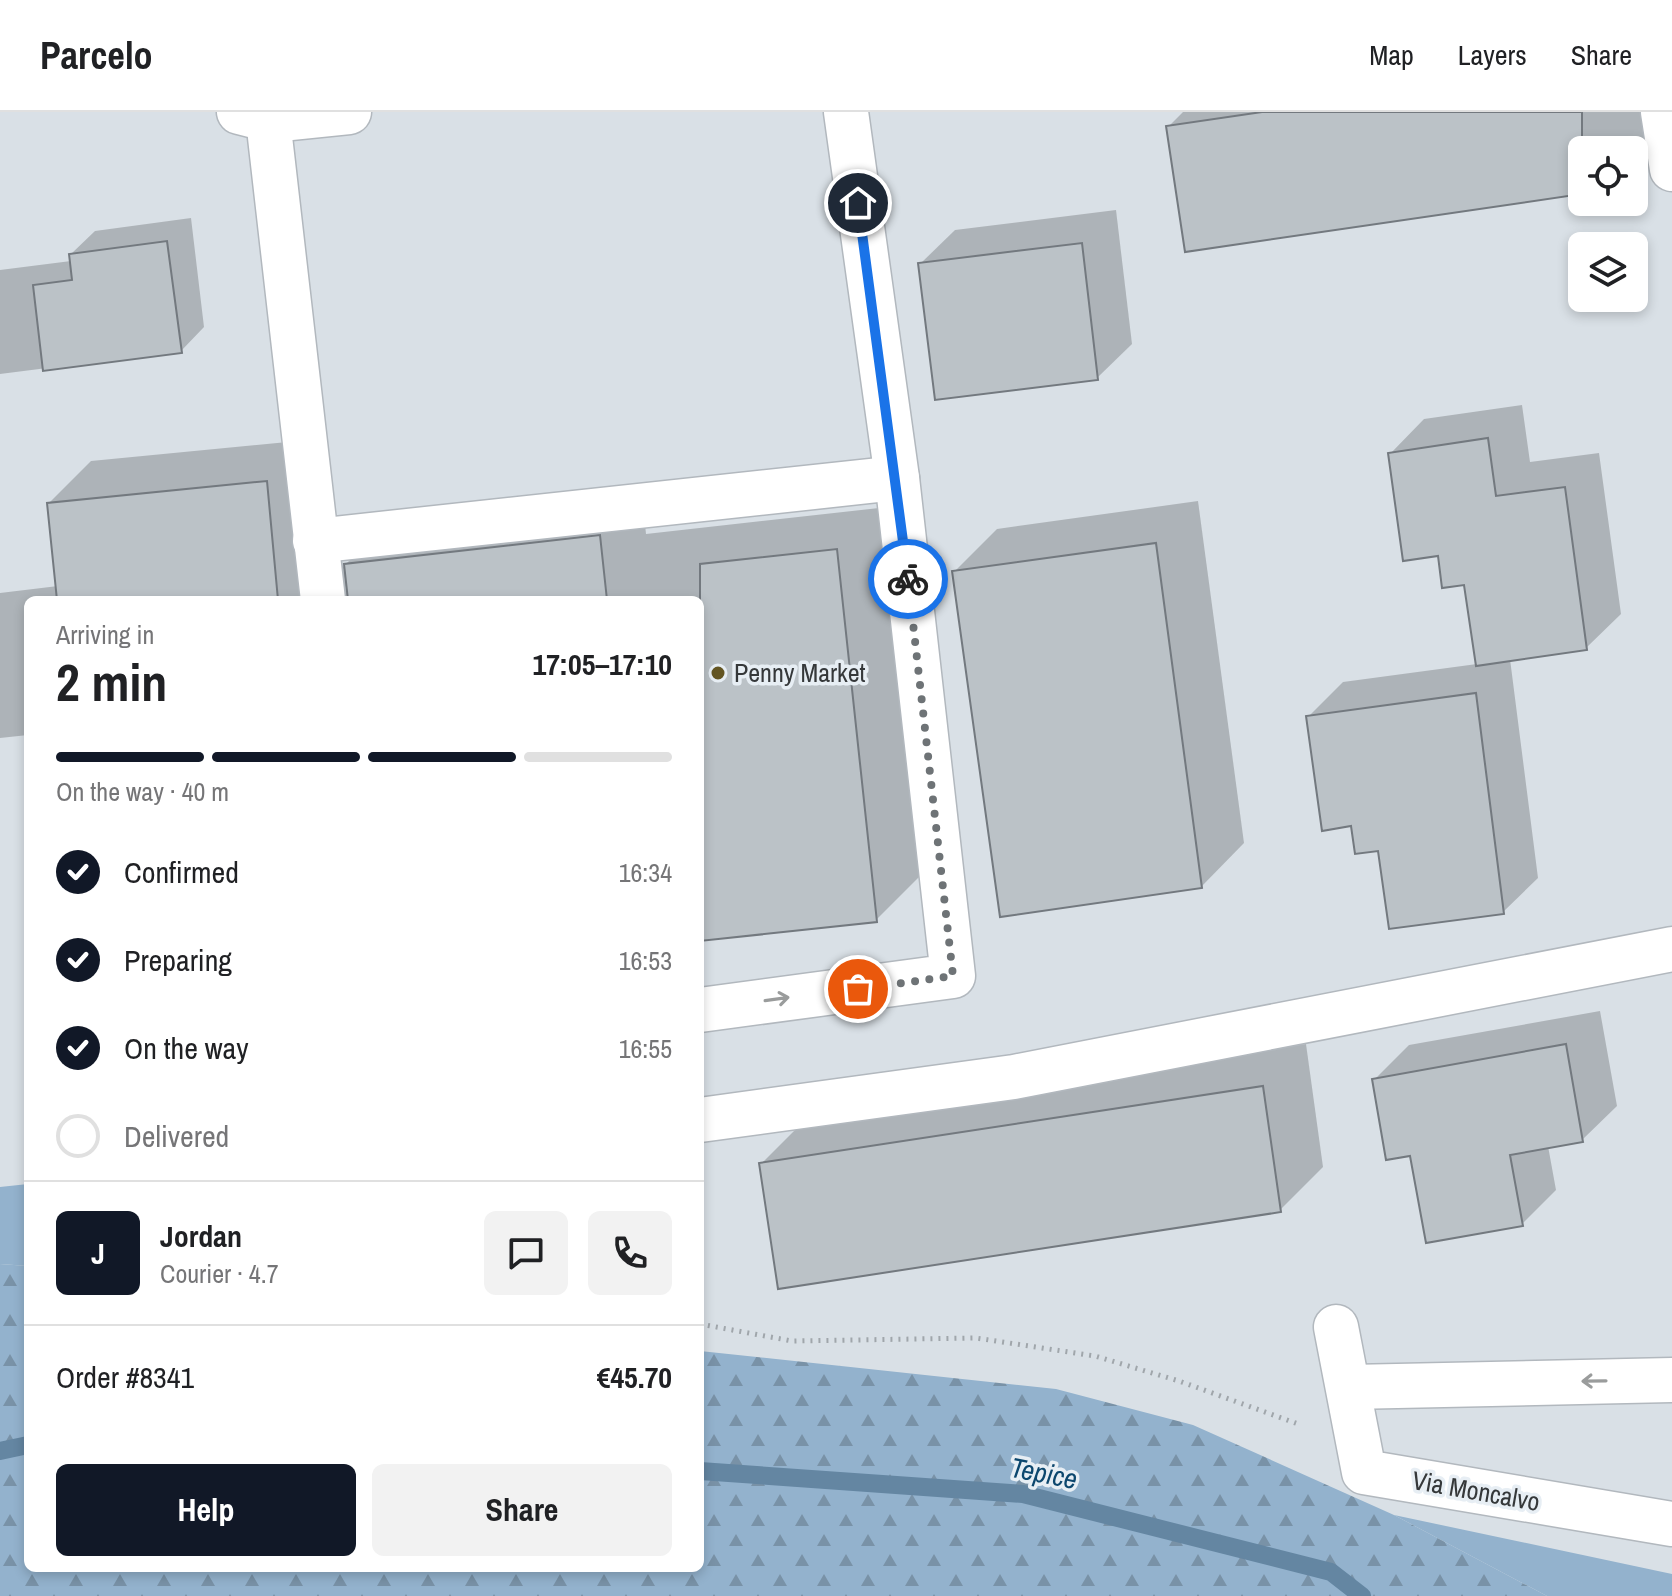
<!DOCTYPE html>
<meta charset="utf-8">
<style>
:root{--surface:#fff;--page:#f2f2f2;--text:#202124;--muted:#757577;--line:#e0e0e0;--accent:#111827}
body{margin:0;font-family:"Archivo Narrow",sans-serif;background:var(--page);color:var(--text);height:100vh;display:flex;flex-direction:column;font-size:30px;white-space:nowrap}
*{box-sizing:border-box;margin:0}
p{font-size:26px;color:var(--muted)}
.icon{flex:none;width:44px;height:44px;fill:none;stroke:currentColor;stroke-width:2;stroke-linecap:round;stroke-linejoin:round}
.map{position:relative;flex:1;overflow:hidden}
.side{position:absolute;left:24px;top:484px;width:680px;height:976px;display:flex;flex-direction:column;background:var(--surface);border-radius:12px;box-shadow:0 4px 12px #0003}
.side>*{flex:none}
.buttons{position:absolute;left:1568px;top:24px;display:grid;gap:16px}
.buttons a{display:grid;place-items:center;width:80px;height:80px;border-radius:12px;background:var(--surface);box-shadow:0 4px 12px #0003;font-size:40px}
.pin{position:absolute;display:grid;place-items:center;width:68px;height:68px;color:#fff;margin:-34px;border:4px solid #fff;border-radius:50%;box-shadow:0 2px 8px #0007}
.courier{position:absolute;display:grid;place-items:center;width:80px;height:80px;margin:-40px;border:6px solid #1a73e8;border-radius:50%;background:#fff;color:#222;box-shadow:0 2px 10px #0007}
.headline em{font-style:normal;font-weight:700}
.headline div{display:flex;flex-direction:column-reverse}
.headline{display:flex;align-items:center;justify-content:space-between;height:136px;padding:0 32px}
h1{font-size:52px;font-weight:700;line-height:60px}
.bar{display:grid;grid-template-columns:repeat(4,1fr);gap:12px 8px;align-content:center;height:96px;padding:0 32px}
.bar i{height:10px;border-radius:6px;background:var(--line)}
.bar .selected{background:var(--accent)}
.bar p{grid-column:span 4}
.line{display:flex;align-items:center;gap:20px;padding:0 32px;border-top:2px solid var(--line)}
.line div{flex:1}
.round{display:grid;place-items:center;flex:none;width:84px;height:84px;border-radius:12px;background:var(--page)}
ol{padding:0 32px;list-style:none}
li{display:flex;align-items:center;gap:24px;height:88px}
li p{margin-inline-start:auto}
li .icon{padding:8px;border-radius:50%;background:var(--accent);color:#fff;stroke-width:4}
li:last-child{color:var(--muted)}
li i{width:44px;height:44px;border:4px solid var(--line);border-radius:50%}
.primary-button{display:flex;gap:16px;margin-top:auto;padding:16px 32px}
.primary-button a{flex:1;height:92px;border-radius:12px;background:var(--accent);color:#fff;font-size:32px;font-weight:700;line-height:92px;text-align:center}
.primary-button a+a{background:var(--page);color:var(--text)}
header{display:flex;align-items:center;gap:48px;box-sizing:border-box;height:112px;padding:0 40px;background:var(--surface);border-bottom:2px solid var(--line)}
header strong{font-size:38px}
nav{display:flex;gap:44px;margin-inline-start:auto;font-size:28px}
.map>svg:first-child{display:block}
.green{fill:#93b2cd}
.forest{fill:url(#forest-firs)}
.shadow{fill:#0003}
.lines{fill:none;stroke-linecap:round;stroke-linejoin:round}
.stream{stroke:#6486a2;stroke-width:18}
.building{fill:#bbc2c7;stroke:#73797f;stroke-width:2}
.minor-casing{stroke:#b2b8be;stroke-width:47}
.major-casing{stroke:#b2b8be;stroke-width:47}
.path{stroke:#a0a6ab;stroke-width:5;stroke-dasharray:2 6;stroke-linecap:butt}
.minor{stroke:#fff;stroke-width:44}
.major{stroke:#fff;stroke-width:44}
.oneway{stroke:#9a9c9c}
.done{stroke:#6e7376;stroke-width:8;stroke-dasharray:0 14.4}
.route{stroke:#1a73e8;stroke-width:10}
.poi-dot{fill:#635522;stroke:#e7eef4;stroke-width:3}
.labels{text-anchor:middle;stroke-width:7;stroke-linejoin:round;paint-order:stroke}
.poi-label{font-size:26px;fill:#35383a;stroke:#e7eef4;text-anchor:start}
.street-label{font-size:26px;fill:#35383a;stroke:#e7eef4}
.water-label{font-size:28px;font-style:italic;fill:#0c476e;stroke:#e7eef4}
</style>
<header>
<strong>Parcelo</strong>
<nav><a>Map</a><a>Layers</a><a>Share</a></nav>
</header>
<div class="map">
<svg width="1672" height="1484" viewBox="0 0 1672 1484">
<defs>
<pattern id="forest-firs" width="22" height="20" patternUnits="userSpaceOnUse" patternTransform="scale(2)"><rect width="22" height="20" fill="#93b2cd"/><path d="M5 1l3.5 6h-7zM16 11l3.5 6h-7z" fill="#7992a7"/></pattern>
</defs>
<rect width="100%" height="100%" fill="#d9e0e6"/>
<g class="green">
<polygon points="28,1072 28,1154 0,1152 0,1075"/>
<polygon points="1394,1403 1672,1462 1672,1484 1547,1484"/>
</g>
<polygon class="forest" points="0,1152 28,1154 28,1456 700,1456 700,1239 1056,1277 1193,1313 1394,1403 1547,1484 0,1484"/>
<g class="shadow">
<polygon points="1183,0 1651,0 1655,32 1634,53 1634,38 1582,38 1582,80 1168,15"/>
<polygon points="1116,98 1132,232 1097,266 920,152 955,118"/>
<polygon points="191,106 204,215 181,239 0,262 0,158 71,149 71,142 95,119"/>
<polygon points="1522,293 1530,350 1599,341 1621,502 1586,536 1510,547 1538,766 1503,800 1353,712 1309,604 1343,570 1477,552 1466,471 1440,441 1390,342 1424,307"/>
<polygon points="308,328 336,416 343,455 388,410 642,382 646,422 879,396 919,765 876,808 700,827 700,488 28,488 28,623 0,626 0,481 58,474 49,391 91,349"/>
<polygon points="1198,389 1244,731 1201,775 954,460 997,417"/>
<polygon points="1600,899 1617,994 1582,1028 1548,1034 1556,1078 1522,1112 1412,1042 1374,968 1409,933"/>
<polygon points="1306,932 1323,1055 1280,1098 761,1052 804,1009"/>
</g>
<g class="lines">
<g class="stream">
<polyline points="0,1339 28,1333"/>
<polyline points="700,1359 1023,1382 1331,1460 1362,1484"/>
</g>
</g>
<g class="building">
<polygon points="1262,0 1582,0 1582,82 1185,140 1166,14"/>
<polygon points="167,129 182,241 43,259 33,173 72,168 69,142"/>
<polygon points="1082,131 1098,268 935,288 918,151"/>
<polygon points="1488,326 1496,384 1565,375 1587,538 1476,554 1464,473 1442,476 1438,444 1403,449 1388,341"/>
<polygon points="267,369 278,488 57,488 47,391"/>
<polygon points="600,423 607,488 348,488 344,452"/>
<polygon points="1156,431 1202,776 1000,805 952,459"/>
<polygon points="837,437 877,810 700,829 700,452"/>
<polygon points="1476,581 1504,802 1389,817 1378,739 1355,742 1351,714 1322,719 1306,604"/>
<polygon points="1566,932 1583,1030 1510,1043 1523,1114 1426,1131 1410,1044 1386,1048 1372,967"/>
<polygon points="1263,974 1281,1100 778,1177 759,1051"/>
</g>
<g class="lines">
<g class="minor-casing">
<g id="minor">
<polyline points="1663,0 1672,57"/>
<polyline points="271,8 270,25 323,488"/>
<polyline points="315,429 897,366"/>
<polyline points="700,898 953,864 897,366 846,0"/>
<polyline points="700,1008 1014,965 1672,837"/>
<polyline points="1336,1215 1364,1360 1672,1412"/>
<polyline points="1350,1275 1672,1268"/>
</g>
</g>
<g class="major-casing">
<polyline id="major" points="239,0 271,8 349,0"/>
</g>
<polyline class="path" points="700,1212 792,1229 976,1226 1095,1244 1179,1269 1301,1313"/>
<use href="#minor" class="minor"/>
<use href="#major" class="major"/>
</g>
<defs><path id="oneway-shaft" d="M-6 0H5M1.5-3L5.5 0L1.5 3" fill="none" stroke-width="1.6" stroke-linecap="round" stroke-linejoin="round" transform="scale(2)"/></defs>
<g class="oneway">
<use href="#oneway-shaft" transform="translate(777 887) rotate(-8)"/>
<use href="#oneway-shaft" transform="translate(1594 1269) rotate(179)"/>
</g>
<g class="lines">
<polyline class="done" points="858,877 953,864 908,467"/>
<polyline class="route" points="858,91 908,467"/>
</g>
<circle class="poi-dot" cx="718" cy="561" r="8"/>
<g class="labels">
<g class="poi-label">
<text x="734" y="570">Penny Market</text>
</g>
<g class="street-label">
<text transform="translate(1476 1379) rotate(10)" y="9">Via Moncalvo</text>
</g>
<g class="water-label">
<text transform="translate(1044 1361) rotate(11)" y="10">Tepice</text>
</g>
</g>
</svg>
<div class="buttons">
<a><svg class="icon" aria-label="locate" viewBox="0 0 24 24"><circle cx="12" cy="12" r="6"/><path d="M12 2v4M12 18v4M2 12h4M18 12h4"/></svg></a>
<a><svg class="icon" aria-label="layers" viewBox="0 0 24 24"><path d="M12 4l9 5-9 5-9-5zM3 14l9 5 9-5"/></svg></a>
</div>
<div class="pin" style="left:858px;top:877px;background:#ea580c"><svg class="icon" aria-label="bag" viewBox="0 0 24 24"><path d="M5 8h14l-1 12H6zM9 8a3 3 0 0 1 6 0"/></svg></div>
<div class="pin" style="left:858px;top:91px;background:#1f2937"><svg class="icon" aria-label="home" viewBox="0 0 24 24"><path d="M3 11l9-7 9 7M6 9v11h12V9"/></svg></div>
<div class="courier" style="left:908px;top:467px"><svg class="icon" aria-label="bike" viewBox="0 0 24 24"><circle cx="6" cy="16" r="4"/><circle cx="18" cy="16" r="4"/><path d="M6 16l4-8h5l3 8M10 8l3 8H6M13 5h3"/></svg></div>
<section class="side">
<div class="headline"><div><h1>2 min</h1><p>Arriving in</p></div><em>17:05–17:10</em></div>
<div class="bar"><i class="selected"></i><i class="selected"></i><i class="selected"></i><i></i><p>On the way · 40 m</p></div>
<ol>
<li><svg class="icon" aria-label="check" viewBox="0 0 24 24"><path d="M5 12l5 5 9-10"/></svg>Confirmed<p>16:34</p></li>
<li><svg class="icon" aria-label="check" viewBox="0 0 24 24"><path d="M5 12l5 5 9-10"/></svg>Preparing<p>16:53</p></li>
<li><svg class="icon" aria-label="check" viewBox="0 0 24 24"><path d="M5 12l5 5 9-10"/></svg>On the way<p>16:55</p></li>
<li><i></i>Delivered</li>
</ol>
<div class="line" style="height:144px"><b class="round" style="background:var(--accent);color:#fff">J</b><div><b>Jordan</b><p>Courier · 4.7</p></div><a class="round"><svg class="icon" aria-label="chat" viewBox="0 0 24 24"><path d="M4 5h16v11H9l-5 4z"/></svg></a><a class="round"><svg class="icon" aria-label="phone" viewBox="0 0 24 24"><path d="M5 4h4l2 5-3 2q2 4 5 5l2-3 5 2v4C11 20 4 13 5 4z"/></svg></a></div>
<div class="line" style="height:104px"><div>Order #8341</div><b>€45.70</b></div>
<div class="primary-button"><a>Help</a><a>Share</a></div>
</section>
</div>
